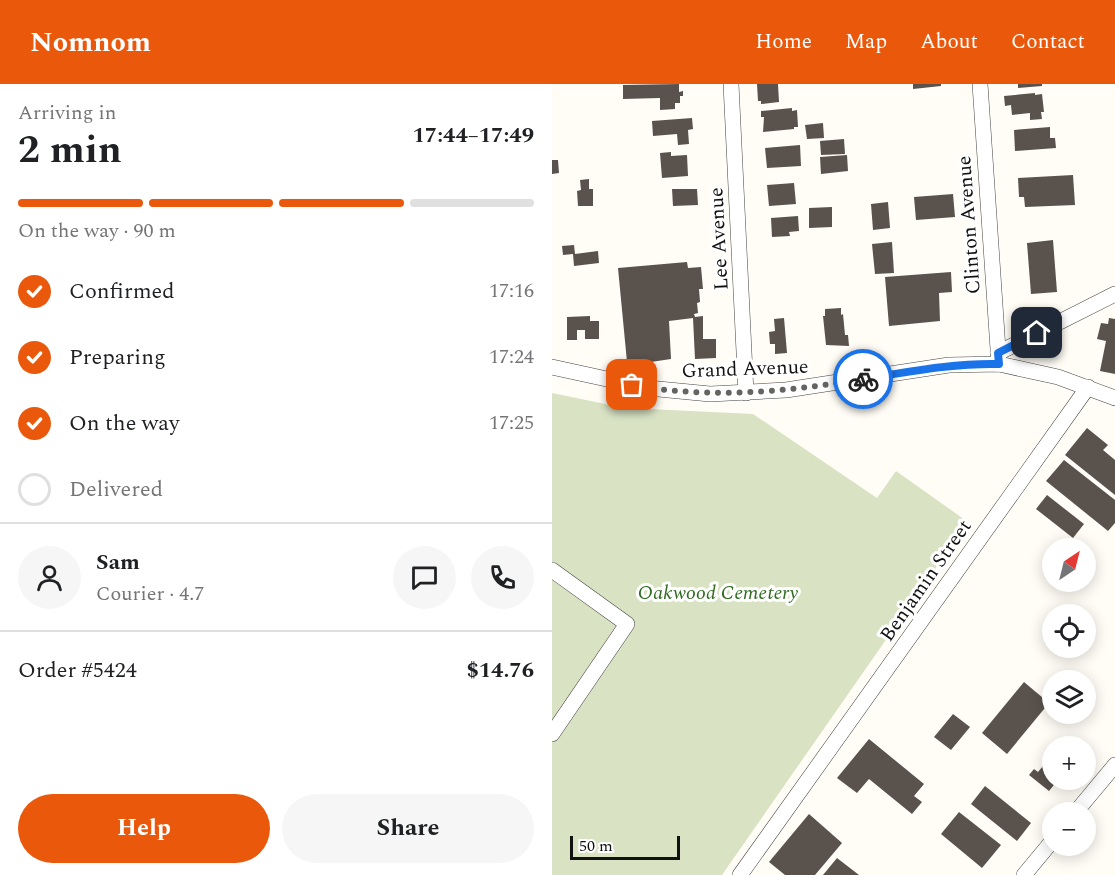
<!DOCTYPE html>
<meta charset="utf-8">
<style>
:root{--surface:#fff;--page:#f6f6f6;--text:#202124;--muted:#757577;--line:#e0e0e0;--accent:#ea580c}
body{margin:0;font-family:Spectral,serif;background:var(--page);color:var(--text);height:100vh;display:flex;flex-direction:column;font-size:22px;white-space:nowrap}
*{box-sizing:border-box;margin:0}
p{font-size:20px;color:var(--muted)}
.icon{flex:none;width:33px;height:33px;fill:none;stroke:currentColor;stroke-width:2;stroke-linecap:round;stroke-linejoin:round}
.map{position:relative;flex:1;overflow:hidden}
.panel{display:flex;flex-direction:column;background:var(--surface);width:552px}
.panel>*{flex:none}
.needle{width:39px;rotate:35deg}
.buttons{position:absolute;left:490px;top:454px;display:grid;gap:12px}
.buttons a{display:grid;place-items:center;width:54px;height:54px;border-radius:50%;background:var(--surface);box-shadow:0 3px 15px #0003;font-size:30px}
.scale{position:absolute;left:18px;bottom:15px;width:110px;box-sizing:border-box;padding-left:6px;border:3px solid #111;border-top:0;font-size:16px;line-height:21px;white-space:nowrap;color:#111;-webkit-text-stroke:4px #fff;paint-order:stroke}
.pin{position:absolute;display:grid;place-items:center;width:51px;height:51px;color:#fff;margin:-26px;border-radius:12px;box-shadow:0 3px 9px #0006}
.courier{position:absolute;display:grid;place-items:center;width:60px;height:60px;margin:-30px;border:4px solid #1a73e8;border-radius:50%;background:#fff;color:#222;box-shadow:0 2px 8px #0007}
.headline em{font-style:normal;font-weight:700}
.headline div{display:flex;flex-direction:column-reverse}
.headline{display:flex;align-items:center;justify-content:space-between;height:102px;padding:0 18px}
h1{font-size:39px;font-weight:700;line-height:45px}
.bar{display:grid;grid-template-columns:repeat(4,1fr);gap:9px 6px;align-content:center;height:72px;padding:0 18px}
.bar i{height:8px;border-radius:4px;background:var(--line)}
.bar .current{background:var(--accent)}
.bar p{grid-column:span 4}
.line{display:flex;align-items:center;gap:15px;padding:0 18px;border-top:2px solid var(--line)}
.line div{flex:1}
.round{display:grid;place-items:center;flex:none;width:63px;height:63px;border-radius:32px;background:var(--page)}
ol{padding:0 18px;list-style:none}
li{display:flex;align-items:center;gap:18px;height:66px}
li p{margin-inline-start:auto}
li .icon{padding:6px;border-radius:50%;background:var(--accent);color:#fff;stroke-width:4}
li:last-child{color:var(--muted)}
li i{width:33px;height:33px;border:3px solid var(--line);border-radius:50%}
.action{display:flex;gap:12px;margin-top:auto;padding:12px 18px}
.action a{flex:1;height:69px;border-radius:36px;background:var(--accent);color:#fff;font-size:24px;font-weight:700;line-height:69px;text-align:center}
.action a+a{background:var(--page);color:var(--text)}
header{display:flex;align-items:center;gap:36px;box-sizing:border-box;height:84px;padding:0 30px;background:var(--accent);color:#fff}
header strong{font-size:28px}
nav{display:flex;gap:33px;margin-inline-start:auto;font-size:21px}
main{display:flex;flex:1;min-height:0}
.map>svg:first-child{display:block}
.cemetery{fill:#d9e3c4}
.building{fill:#5a524d}
.lines{fill:none;stroke-linecap:round;stroke-linejoin:round}
.minor-casing{stroke:#444;stroke-width:16}
.minor{stroke:#fff;stroke-width:15}
.done{stroke:#646461;stroke-width:6;stroke-dasharray:0 10.8}
.route{stroke:#1a73e8;stroke-width:8}
.labels{text-anchor:middle;stroke-width:6;stroke-linejoin:round;paint-order:stroke}
.street-label{font-size:20px;fill:#111;stroke:#fff}
.park-label{font-size:20px;font-style:italic;fill:#2f6b1f;stroke:#fff}
</style>
<header>
<strong>Nomnom</strong>
<nav><a>Home</a><a>Map</a><a>About</a><a>Contact</a></nav>
</header>
<main>
<section class="panel">
<div class="headline"><div><h1>2 min</h1><p>Arriving in</p></div><em>17:44–17:49</em></div>
<div class="bar"><i class="current"></i><i class="current"></i><i class="current"></i><i></i><p>On the way · 90 m</p></div>
<ol>
<li><svg class="icon" aria-label="check" viewBox="0 0 24 24"><path d="M5 12l5 5 9-10"/></svg>Confirmed<p>17:16</p></li>
<li><svg class="icon" aria-label="check" viewBox="0 0 24 24"><path d="M5 12l5 5 9-10"/></svg>Preparing<p>17:24</p></li>
<li><svg class="icon" aria-label="check" viewBox="0 0 24 24"><path d="M5 12l5 5 9-10"/></svg>On the way<p>17:25</p></li>
<li><i></i>Delivered</li>
</ol>
<div class="line" style="height:108px"><a class="round"><svg class="icon" aria-label="person" viewBox="0 0 24 24"><circle cx="12" cy="8" r="4"/><path d="M4 21q1-7 8-7t8 7"/></svg></a><div><b>Sam</b><p>Courier · 4.7</p></div><a class="round"><svg class="icon" aria-label="chat" viewBox="0 0 24 24"><path d="M4 5h16v11H9l-5 4z"/></svg></a><a class="round"><svg class="icon" aria-label="phone" viewBox="0 0 24 24"><path d="M5 4h4l2 5-3 2q2 4 5 5l2-3 5 2v4C11 20 4 13 5 4z"/></svg></a></div>
<div class="line" style="height:78px"><div>Order #5424</div><b>$14.76</b></div>
<div class="action"><a>Help</a><a>Share</a></div>
</section>
<div class="map">
<svg width="563" height="791" viewBox="0 0 563 791">
<rect width="100%" height="100%" fill="#fffdf5"/>
<polygon class="cemetery" points="0,309 58,321 97,325 201,330 325,414 344,387 416,438 170,791 0,791"/>
<g class="building">
<polygon points="127,0 127,8 131,7 131,12 128,12 128,19 123,19 123,25 108,26 108,14 71,15 71,1"/>
<polygon points="205,0 226,0 227,18 209,20 209,17 206,17"/>
<polygon points="361,0 389,0 389,2 361,5"/>
<polygon points="466,0 490,0 490,2 466,4"/>
<polygon points="483,9 483,11 490,10 492,28 489,28 490,35 478,36 478,29 460,31 459,21 453,22 452,12"/>
<polygon points="240,24 240,27 245,26 246,43 242,43 242,45 211,48 212,33 209,33 209,27"/>
<polygon points="140,34 141,45 136,46 137,60 126,61 125,50 101,52 100,37"/>
<polygon points="271,39 272,54 255,55 253,41"/>
<polygon points="498,43 498,54 503,54 504,64 463,67 462,46"/>
<polygon points="292,55 293,70 269,71 268,57"/>
<polygon points="248,61 249,82 215,84 213,64"/>
<polygon points="119,68 119,72 135,71 136,92 110,94 108,69"/>
<polygon points="295,71 296,87 269,90 268,73"/>
<polygon points="0,76 6,76 7,89 0,90"/>
<polygon points="521,91 523,121 473,123 472,113 467,113 466,94"/>
<polygon points="37,95 37,105 41,105 41,122 26,122 25,107 29,106 28,96"/>
<polygon points="242,99 244,120 217,122 215,101"/>
<polygon points="120,105 145,105 146,121 121,122"/>
<polygon points="401,110 403,133 364,136 362,113"/>
<polygon points="336,118 338,144 321,146 319,120"/>
<polygon points="280,123 280,143 257,144 257,124"/>
<polygon points="246,132 247,147 237,148 238,152 220,153 219,134"/>
<polygon points="501,156 505,208 479,210 475,159"/>
<polygon points="340,158 342,189 323,190 320,160"/>
<polygon points="22,161 23,170 46,167 47,179 22,182 21,170 11,171 10,162"/>
<polygon points="135,178 136,184 149,183 151,205 147,205 148,218 145,219 146,229 142,230 143,233 151,232 151,255 164,255 164,274 143,275 141,234 117,237 119,275 92,279 75,278 66,184"/>
<polygon points="399,188 400,208 387,209 388,237 337,242 333,193"/>
<polygon points="289,224 289,231 291,230 293,251 296,251 297,262 274,261 271,232 273,232 273,225"/>
<polygon points="38,232 38,237 47,237 47,255 33,255 33,246 25,246 25,256 15,256 15,233"/>
<polygon points="232,234 235,269 223,270 223,260 218,260 217,248 223,247 222,235"/>
<polygon points="557,234 563,235 563,290 548,287 554,257 545,255 549,239 556,240"/>
<polygon points="535,344 556,361 551,366 563,376 563,411 513,371"/>
<polygon points="512,376 563,416 563,439 556,447 494,397"/>
<polygon points="495,411 532,440 521,454 484,425"/>
<polygon points="472,598 497,619 455,670 430,649"/>
<polygon points="401,630 418,643 399,666 382,653"/>
<polygon points="317,655 372,700 362,712 370,718 360,730 317,695 305,709 285,694"/>
<polygon points="501,670 501,696 506,696 497,707 477,691 482,685 486,688"/>
<polygon points="433,702 479,739 465,757 419,720"/>
<polygon points="407,728 449,761 430,784 389,750"/>
<polygon points="257,730 290,759 263,791 233,791 217,778"/>
<polygon points="285,774 307,791 271,791"/>
</g>
<g class="lines">
<g class="minor-casing">
<g id="minor">
<polyline points="179,0 194,309"/>
<polyline points="428,0 447,280"/>
<polyline points="446,269 563,210"/>
<polyline points="0,283 96,304 158,310 234,306 397,281 447,280 506,293 563,314"/>
<polyline points="0,486 75,540 0,650"/>
<polyline points="523,729 563,681"/>
<polyline points="188,791 536,303"/>
<polyline points="472,791 501,756"/>
</g>
</g>
<use href="#minor" class="minor"/>
</g>
<g class="lines">
<path class="done" d="M80 301C157 315 234 308 311 295"/>
<path class="route" d="M311 295C356 288 401 279 447 280L446 269 485 249"/>
</g>
<g class="labels">
<g class="street-label">
<text transform="translate(416 141) rotate(-94)" y="7">Clinton Avenue</text>
<text transform="translate(166 155) rotate(-93)" y="7">Lee Avenue</text>
<text transform="translate(193 284) rotate(-2)" y="7">Grand Avenue</text>
<text transform="translate(373 496) rotate(-55)" y="7">Benjamin Street</text>
</g>
<g class="park-label">
<text x="166" y="515">Oakwood Cemetery</text>
</g>
</g>
</svg>
<div class="buttons">
<a><svg class="needle" viewBox="-14 -14 28 28"><path d="M0-13l5 13h-10z" fill="#e53935"/><path d="M0 13l5-13h-10z" fill="#757577"/></svg></a>
<a><svg class="icon" aria-label="locate" viewBox="0 0 24 24"><circle cx="12" cy="12" r="6"/><path d="M12 2v4M12 18v4M2 12h4M18 12h4"/></svg></a>
<a><svg class="icon" aria-label="layers" viewBox="0 0 24 24"><path d="M12 4l9 5-9 5-9-5zM3 14l9 5 9-5"/></svg></a>
<a>+</a>
<a>−</a>
</div>
<div class="scale">50 m</div>
<div class="pin" style="left:80px;top:301px;background:#ea580c"><svg class="icon" aria-label="bag" viewBox="0 0 24 24"><path d="M5 8h14l-1 12H6zM9 8a3 3 0 0 1 6 0"/></svg></div>
<div class="pin" style="left:485px;top:249px;background:#1f2937"><svg class="icon" aria-label="home" viewBox="0 0 24 24"><path d="M3 11l9-7 9 7M6 9v11h12V9"/></svg></div>
<div class="courier" style="left:311px;top:295px"><svg class="icon" aria-label="bike" viewBox="0 0 24 24"><circle cx="6" cy="16" r="4"/><circle cx="18" cy="16" r="4"/><path d="M6 16l4-8h5l3 8M10 8l3 8H6M13 5h3"/></svg></div>
</div>
</main>
